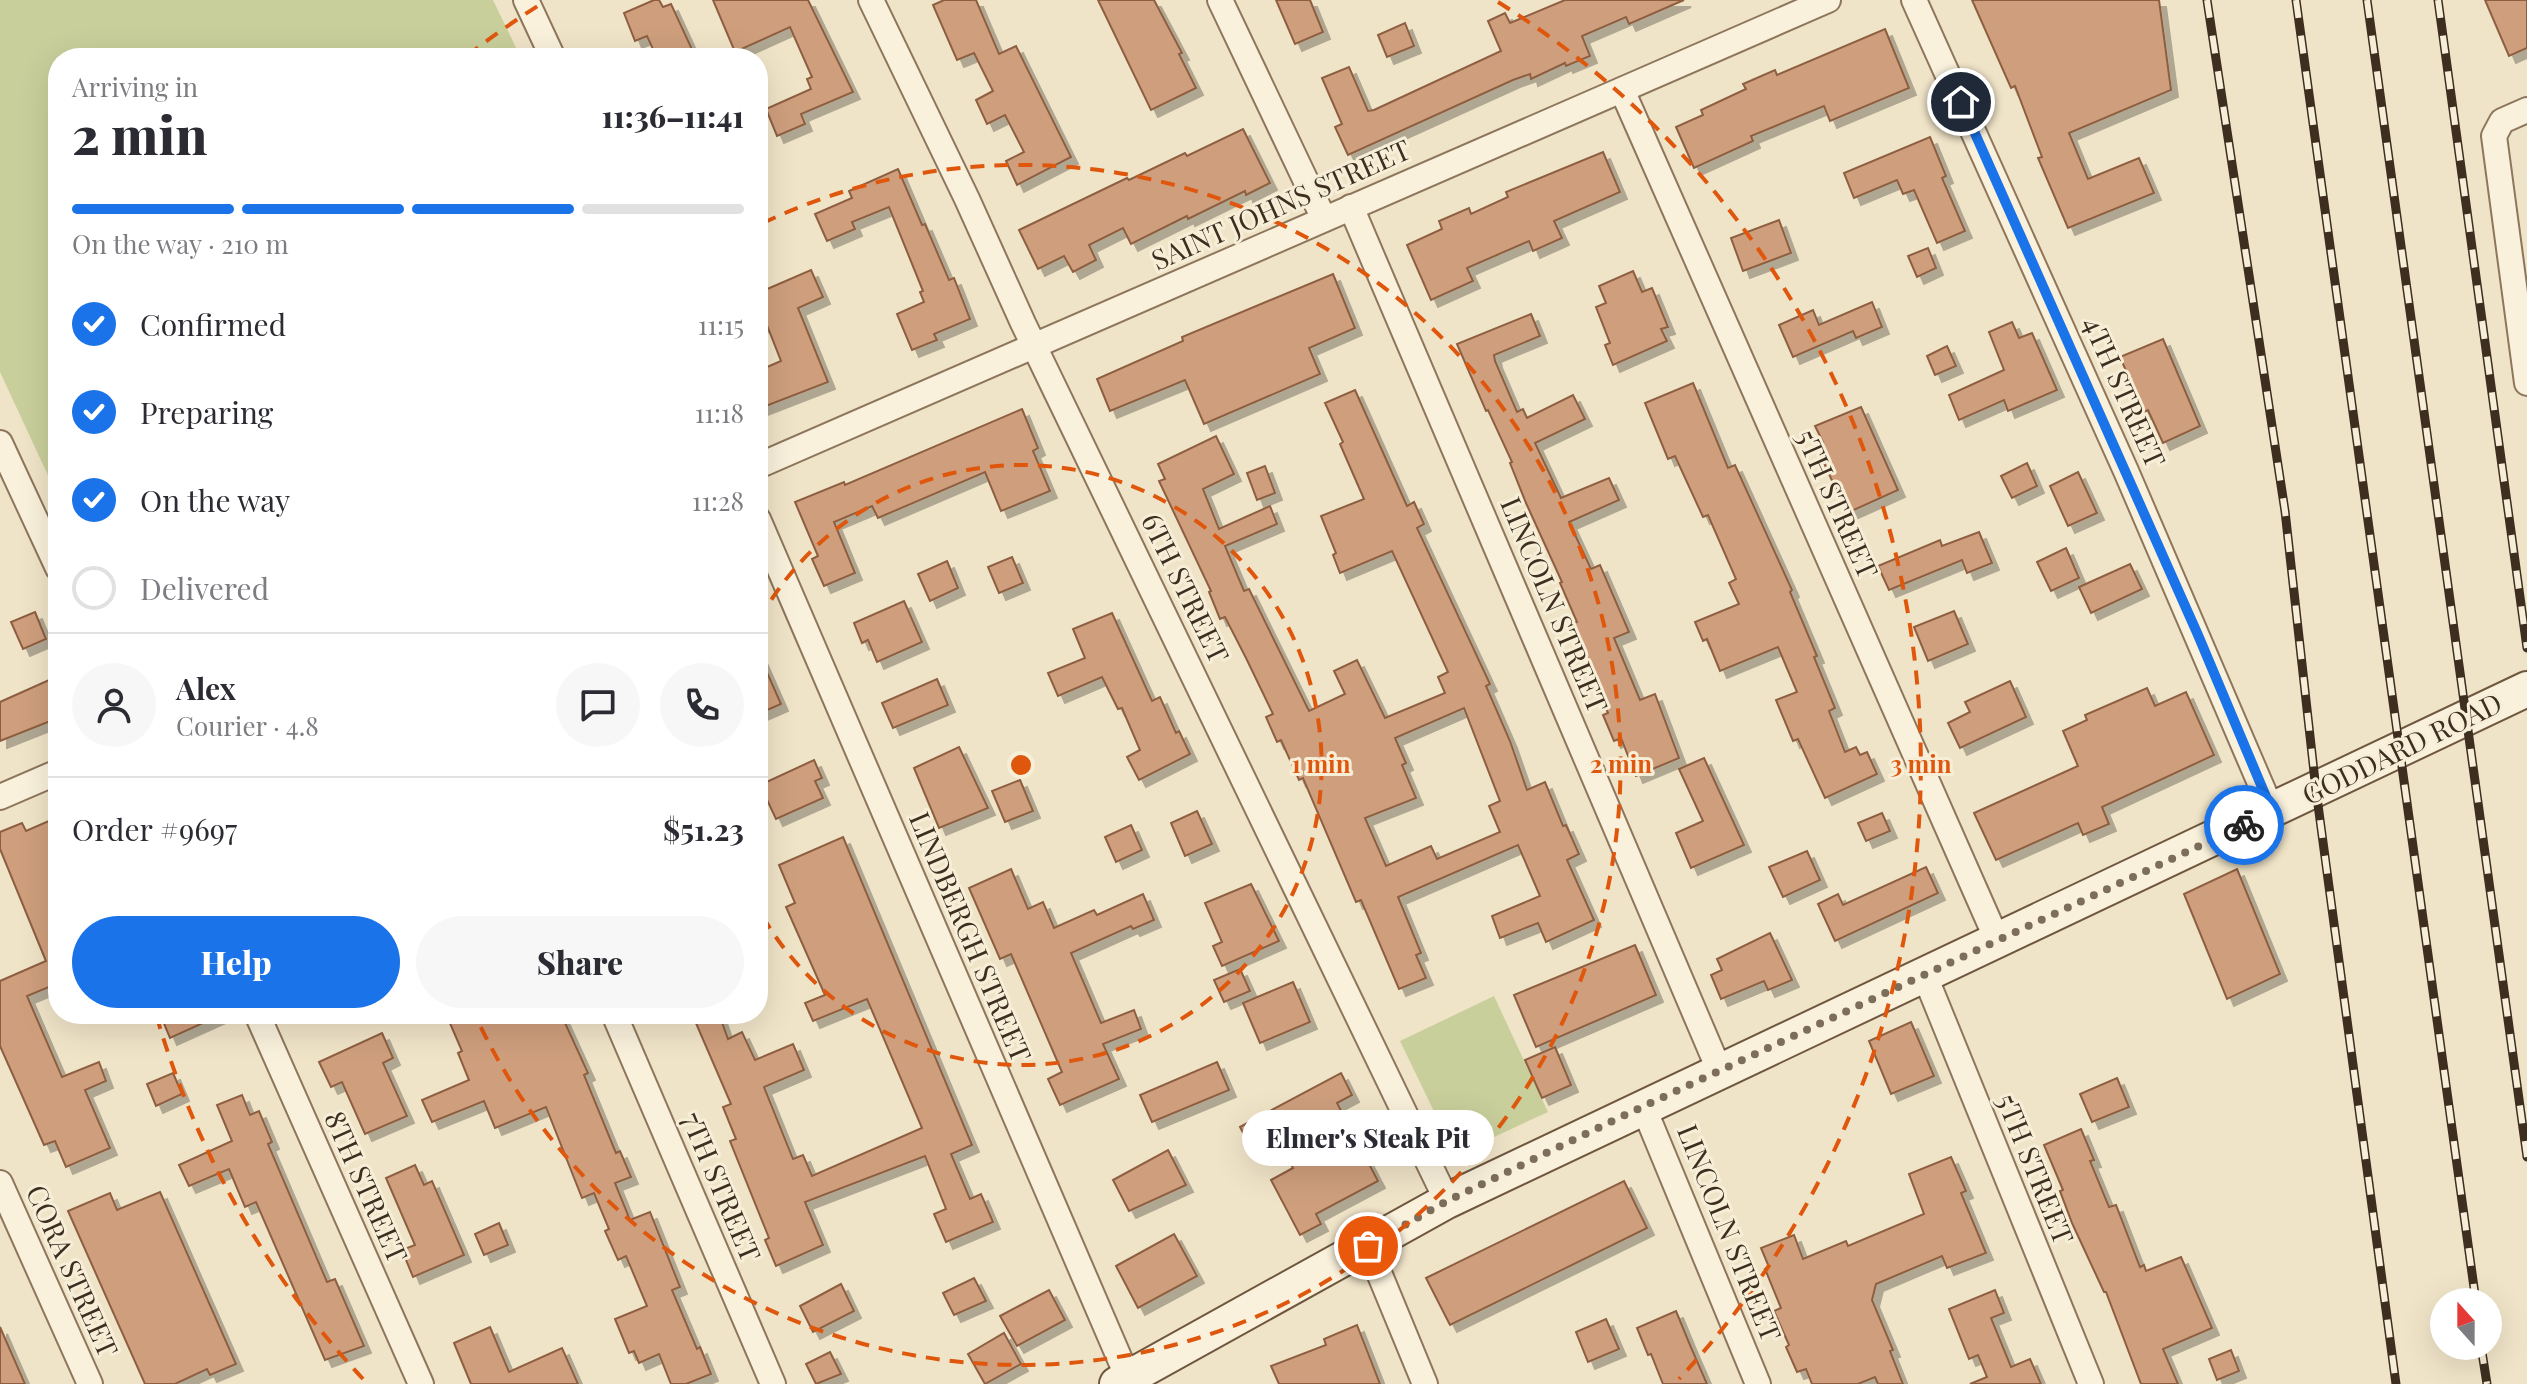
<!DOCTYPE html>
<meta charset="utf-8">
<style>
:root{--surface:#fff;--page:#f7f7f7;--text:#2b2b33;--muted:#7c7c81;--line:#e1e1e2;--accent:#1a73e8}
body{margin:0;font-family:"Playfair Display",serif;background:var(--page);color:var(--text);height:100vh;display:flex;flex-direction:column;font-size:30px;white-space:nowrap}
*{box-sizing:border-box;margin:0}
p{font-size:26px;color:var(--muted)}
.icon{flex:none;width:44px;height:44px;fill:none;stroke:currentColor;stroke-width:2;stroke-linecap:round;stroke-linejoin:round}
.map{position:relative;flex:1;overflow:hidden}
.side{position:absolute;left:48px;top:48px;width:720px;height:976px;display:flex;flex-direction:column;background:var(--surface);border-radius:32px;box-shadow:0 8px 32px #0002}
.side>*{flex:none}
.needle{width:52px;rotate:339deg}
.tools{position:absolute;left:2430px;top:1288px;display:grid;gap:16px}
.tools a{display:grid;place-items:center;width:72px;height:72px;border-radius:50%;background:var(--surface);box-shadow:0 8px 32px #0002;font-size:40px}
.pin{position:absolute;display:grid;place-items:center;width:68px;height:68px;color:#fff;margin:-34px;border:4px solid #fff;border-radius:50%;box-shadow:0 2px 8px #0007}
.courier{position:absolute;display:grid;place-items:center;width:80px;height:80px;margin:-40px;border:6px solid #1a73e8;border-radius:50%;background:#fff;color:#222;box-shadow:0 2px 10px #0007}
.bubble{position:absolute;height:56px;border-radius:28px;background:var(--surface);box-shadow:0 8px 32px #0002;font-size:26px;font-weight:800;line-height:56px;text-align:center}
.overview em{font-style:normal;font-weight:800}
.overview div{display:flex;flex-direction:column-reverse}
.overview{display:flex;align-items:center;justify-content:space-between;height:136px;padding:0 24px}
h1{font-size:52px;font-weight:800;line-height:60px}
.bar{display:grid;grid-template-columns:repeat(4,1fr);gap:12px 8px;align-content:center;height:96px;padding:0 24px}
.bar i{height:10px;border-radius:6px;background:var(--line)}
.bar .on{background:var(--accent)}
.bar p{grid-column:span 4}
.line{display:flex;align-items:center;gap:20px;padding:0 24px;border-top:2px solid var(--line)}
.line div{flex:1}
.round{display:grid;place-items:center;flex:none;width:84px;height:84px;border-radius:42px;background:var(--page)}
ol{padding:0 24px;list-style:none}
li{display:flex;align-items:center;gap:24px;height:88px}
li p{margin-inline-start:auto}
li .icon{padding:8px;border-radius:50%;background:var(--accent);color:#fff;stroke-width:4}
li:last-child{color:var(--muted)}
li i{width:44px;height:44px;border:4px solid var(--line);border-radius:50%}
.button{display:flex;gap:16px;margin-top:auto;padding:16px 24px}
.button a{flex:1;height:92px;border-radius:48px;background:var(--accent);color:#fff;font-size:32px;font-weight:800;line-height:92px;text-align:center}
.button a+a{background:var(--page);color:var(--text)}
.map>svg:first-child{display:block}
.green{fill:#c9cf9b}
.building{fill:#cf9f7d;stroke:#8d5f41;stroke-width:2;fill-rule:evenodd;filter:url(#shadow)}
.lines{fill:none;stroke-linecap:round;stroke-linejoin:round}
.street-casing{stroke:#8d765c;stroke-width:28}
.secondary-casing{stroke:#6f573f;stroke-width:38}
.street{stroke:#faf1dc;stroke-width:24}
.secondary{stroke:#faf1dc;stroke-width:34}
.rail-casing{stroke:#3d2e20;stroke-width:9}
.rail{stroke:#f7eed8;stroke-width:6;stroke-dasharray:18;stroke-linecap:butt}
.done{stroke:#7c6e5b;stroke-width:8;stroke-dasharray:0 14.4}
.route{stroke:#1a73e8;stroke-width:10}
.ring{fill:none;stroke:#df570d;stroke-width:4;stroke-dasharray:14 10}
.labels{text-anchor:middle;stroke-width:6;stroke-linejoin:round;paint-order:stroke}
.street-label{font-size:28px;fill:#3d2e20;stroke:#f7eed8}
.centre{fill:#df570d;stroke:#f7eed8;stroke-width:4}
.ring-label{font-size:24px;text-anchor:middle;font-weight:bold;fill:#df570d;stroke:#f7eed8;stroke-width:6;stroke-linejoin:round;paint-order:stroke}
</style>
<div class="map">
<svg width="2527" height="1384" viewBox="0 0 2527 1384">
<defs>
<filter id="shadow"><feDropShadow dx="7" dy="7" stdDeviation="0" flood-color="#0004"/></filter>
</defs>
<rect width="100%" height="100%" fill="#f0e4c8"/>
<g class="green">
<polygon points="0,0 493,0 521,58 58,58 58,497 0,372"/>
<polygon points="1494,996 1548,1112 1455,1155 1400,1041"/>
</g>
<g class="building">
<polygon points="654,0 659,0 663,7 671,4 696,58 657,58 647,36 635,41 624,13"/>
<polygon points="713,0 808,0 853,92 801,114 805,124 777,136 766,109 811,89 807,79 812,77 790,27 735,52"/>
<polygon points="944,0 976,0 999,54 1016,46 1071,157 1017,185 1006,161 1024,152 1005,115 987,124 976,100 993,91 974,53 957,60 933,5"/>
<polygon points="1098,0 1154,0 1182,53 1179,54 1196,88 1151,110"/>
<polygon points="1276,0 1310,0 1323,32 1295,44"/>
<polygon points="1565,0 1684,0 1629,24 1626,17 1582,36 1590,56 1566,66 1565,63 1531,79 1530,74 1513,80 1348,155 1335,127 1342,124 1322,78 1349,67 1368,111 1374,110 1501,51 1488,21 1505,13 1510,23"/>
<polygon points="1972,0 2159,0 2171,90 2069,133 2088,179 2139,158 2154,193 2068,228 2038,158 2042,157 2015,86 2011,88"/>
<polygon points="2485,0 2527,0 2527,48 2509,56"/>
<polygon points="1405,23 1414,46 1387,57 1378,35"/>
<polygon points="1885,29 1909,88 1830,121 1824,106 1751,136 1753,141 1694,168 1676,127 1703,115 1701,110 1746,89 1743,84 1775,70 1777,75"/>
<polygon points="1243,129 1270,183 1246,195 1245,191 1188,219 1187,216 1131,244 1123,228 1089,245 1096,260 1073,272 1064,256 1038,269 1019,230 1127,178 1129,180 1185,153 1187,156"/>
<polygon points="1930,137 1946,176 1942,178 1965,231 1937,243 1914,190 1903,194 1897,180 1854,198 1844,173"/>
<polygon points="1603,152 1620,192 1554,221 1562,238 1533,251 1529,241 1467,268 1473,281 1431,300 1407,245 1442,229 1439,221 1469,208 1471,214 1508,197 1506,192"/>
<polygon points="898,169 922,225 925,224 949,280 954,278 970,319 934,334 937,340 912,350 897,314 924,302 920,292 923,291 889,207 852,222 855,229 827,241 815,214 852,198 849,191"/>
<polygon points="1779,220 1791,253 1743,271 1731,238"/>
<polygon points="1928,248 1936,268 1917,277 1908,256"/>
<polygon points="811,270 823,297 798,308 828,382 758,409 758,371 781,361 766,323 758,327 758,293"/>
<polygon points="1633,271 1642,292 1652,288 1668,327 1661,329 1667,341 1613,365 1605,345 1610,343 1596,307 1606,303 1599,286"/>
<polygon points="1333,274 1355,328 1309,348 1320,374 1204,424 1185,380 1110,411 1097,379 1183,341 1182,337"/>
<polygon points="1872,302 1882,327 1856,338 1853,331 1793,357 1779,325 1813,310 1819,325"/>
<polygon points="1531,314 1540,336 1494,355 1495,361 1517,412 1523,409 1527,418 1573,395 1585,419 1535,443 1561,498 1609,478 1619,500 1569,522 1591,569 1600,565 1629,632 1614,638 1640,700 1655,694 1679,758 1636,776 1621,738 1614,741 1603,715 1608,713 1572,624 1577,622 1560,583 1562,582 1526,503 1510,463 1512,462 1488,410 1486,411 1457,344"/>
<polygon points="2012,322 2019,338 2032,333 2057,390 2008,411 2004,400 1959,420 1949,395 2004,370 1989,332"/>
<polygon points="2163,339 2200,426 2163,443 2148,410 2144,412 2120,357"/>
<polygon points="1947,346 1956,366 1935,375 1927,356"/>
<polygon points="1693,383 1728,468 1735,465 1792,590 1790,592 1817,656 1814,657 1835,708 1829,711 1845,752 1856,747 1860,755 1867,752 1877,774 1825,798 1798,739 1793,741 1776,700 1797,692 1778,647 1720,671 1707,639 1703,641 1695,622 1739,604 1729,583 1736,579 1708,515 1703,517 1675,456 1668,459 1645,403"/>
<path d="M1355 390 1407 506 1414 502 1424 524 1417 528 1490 684 1486 686 1510 741 1527 790 1545 782 1563 826 1566 825 1579 854 1567 860 1594 920 1546 942 1538 923 1500 938 1492 916 1540 896 1518 845 1398 897 1421 953 1416 955 1426 978 1399 989 1361 900 1356 902 1303 778 1299 780 1281 740 1277 742 1266 717 1273 714 1246 658 1225 617 1220 619 1209 592 1211 591 1159 481 1165 479 1158 464 1216 436 1234 474 1203 489 1219 529 1270 506 1277 524 1225 546 1244 591 1249 589 1309 711 1345 694 1334 671 1357 660 1385 718 1445 693 1438 677 1448 672 1392 551 1340 573 1333 555 1336 553 1321 516 1364 499 1340 444 1343 442 1325 403ZM1464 708 1500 801 1489 806 1500 832 1437 859 1431 846 1386 866 1365 818 1416 798 1402 765 1406 763 1395 738Z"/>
<polygon points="1861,407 1898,490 1847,513 1816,446 1823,442 1815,426"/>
<polygon points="1022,409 1038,448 1033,451 1050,491 1001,511 985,472 878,518 872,506 834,522 855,573 824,586 812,559 818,556 795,502 844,482 845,485"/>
<polygon points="2027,463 2037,486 2012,498 2001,476"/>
<polygon points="1265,466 1275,493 1257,500 1247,473"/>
<polygon points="2078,472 2097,513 2068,526 2050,486"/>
<polygon points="1979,532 1992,563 1967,573 1962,560 1889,590 1878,566 1940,540 1942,546"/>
<polygon points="2066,548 2079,578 2051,591 2037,562"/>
<polygon points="1012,557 1023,583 999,593 988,567"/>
<polygon points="947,561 958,588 930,601 918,574"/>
<polygon points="2130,564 2142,589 2091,613 2079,587"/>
<polygon points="904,601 922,642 877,662 868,640 862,643 854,623"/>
<polygon points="1954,611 1968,644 1928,661 1914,627"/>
<polygon points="35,612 46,639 23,649 11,622"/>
<polygon points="1112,613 1152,701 1160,697 1176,733 1179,731 1190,754 1139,780 1127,757 1140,750 1122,708 1118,709 1102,677 1058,696 1048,673 1085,658 1073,629"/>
<polygon points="758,652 781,704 758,714"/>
<polygon points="58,676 58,718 0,741 0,702"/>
<polygon points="937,679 948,705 893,728 882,703"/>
<polygon points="2010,681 2026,717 1960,748 1948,723 1970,712 1965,702"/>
<polygon points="2147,688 2155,706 2186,692 2214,755 2102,807 2109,824 2083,835 2078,823 1996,860 1974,813 2078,766 2063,731 2087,720 2085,715"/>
<polygon points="959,747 988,808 939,828 914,768"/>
<polygon points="1704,758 1744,845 1691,868 1676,833 1703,821 1679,769"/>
<polygon points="814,760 822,778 815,781 823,798 776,819 760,785"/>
<polygon points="1020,780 1033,811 1005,822 992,791"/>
<polygon points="1197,811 1212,844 1185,856 1171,823"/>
<polygon points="1882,813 1890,831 1866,841 1858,823"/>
<polygon points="58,817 58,989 56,984 27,996 62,1077 99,1062 106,1081 85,1090 110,1148 66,1167 55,1141 44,1145 0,1046 0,981 46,961 0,849 0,832 22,823 26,831"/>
<polygon points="1131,825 1142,850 1116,862 1105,837"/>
<polygon points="843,837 972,1145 951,1154 970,1199 981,1194 993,1222 946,1242 934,1214 946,1209 925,1156 805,1202 823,1245 776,1266 765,1240 769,1238 730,1141 736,1139 723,1107 731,1104 692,1014 719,1014 728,1039 742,1032 755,1060 793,1044 804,1070 764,1087 793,1159 803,1155 812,1176 922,1128 867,999 813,1021 805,1003 825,995 786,907 795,903 779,865"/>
<polygon points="1807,851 1820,880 1783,897 1769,867"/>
<polygon points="1926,867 1938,893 1835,941 1818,904 1838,894 1843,905"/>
<polygon points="1011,869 1028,909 1043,902 1054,928 1094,910 1097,915 1143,894 1154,920 1133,929 1131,926 1071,953 1101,1023 1134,1010 1141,1029 1103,1044 1119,1079 1060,1105 1048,1079 1062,1072 1011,954 1000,959 969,888"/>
<polygon points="2237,869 2280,974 2227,999 2184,894"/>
<polygon points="1251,884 1279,941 1222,966 1213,946 1222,942 1205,903"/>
<polygon points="1770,933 1792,980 1768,990 1764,981 1721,999 1711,975 1722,970 1717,959"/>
<polygon points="1635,945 1656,995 1536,1047 1514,995"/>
<polygon points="1240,969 1250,991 1224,1002 1214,980"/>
<polygon points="1293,982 1310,1022 1260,1043 1243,1003"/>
<polygon points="160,1014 223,1014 170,1038"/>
<polygon points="446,1014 561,1014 588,1073 584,1075 616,1153 620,1151 631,1177 615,1183 630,1220 650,1212 680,1287 672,1290 697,1349 700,1347 711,1374 686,1384 671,1384 659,1354 639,1363 634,1351 629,1353 615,1319 647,1306 626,1256 618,1260 605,1231 609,1229 594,1193 582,1198 546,1107 495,1128 484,1101 432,1122 422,1100 469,1080 458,1053 462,1051"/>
<polygon points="1911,1022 1934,1076 1891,1094 1869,1041"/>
<polygon points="382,1033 393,1058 383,1063 407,1116 365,1134 342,1082 331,1087 319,1062"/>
<polygon points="1555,1047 1571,1085 1542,1098 1525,1060"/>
<polygon points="1217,1062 1229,1090 1152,1122 1140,1095"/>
<polygon points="173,1073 182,1094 156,1106 147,1084"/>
<polygon points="1341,1073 1352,1095 1337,1103 1378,1181 1316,1214 1321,1224 1300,1235 1271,1180 1293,1168 1276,1138 1252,1150 1240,1127"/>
<polygon points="2117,1078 2129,1107 2092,1122 2080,1094"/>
<polygon points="242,1095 250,1115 259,1111 272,1142 268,1144 327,1282 335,1279 364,1346 325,1360 256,1202 245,1207 229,1169 189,1186 179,1165 232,1141 217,1105"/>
<polygon points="2081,1129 2094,1160 2090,1161 2109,1207 2116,1205 2140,1267 2144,1265 2146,1271 2181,1257 2212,1328 2163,1349 2178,1384 2141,1384 2106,1292 2104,1292 2072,1223 2060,1191 2063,1190 2044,1145"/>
<polygon points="1168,1150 1186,1185 1129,1211 1113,1180"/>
<polygon points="1951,1157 1966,1191 1961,1193 1986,1253 1947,1268 1942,1256 1876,1284 1872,1300 1893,1350 1890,1351 1903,1384 1878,1384 1875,1377 1858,1384 1812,1384 1806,1369 1797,1372 1786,1347 1789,1345 1774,1311 1781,1308 1765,1269 1769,1267 1761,1248 1794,1235 1803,1259 1846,1241 1848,1246 1924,1214 1909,1174"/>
<polygon points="415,1165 424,1185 432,1181 464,1255 413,1277 402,1250 415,1245 386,1178"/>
<polygon points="1624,1181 1647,1228 1450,1325 1426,1278"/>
<polygon points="160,1192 236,1364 210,1375 207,1369 175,1384 145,1384 68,1211 110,1193 117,1210"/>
<polygon points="499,1223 508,1245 484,1255 475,1234"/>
<polygon points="1174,1234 1197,1276 1138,1308 1116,1266"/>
<polygon points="974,1278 986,1301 954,1315 943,1293"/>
<polygon points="841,1284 854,1311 813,1332 800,1306"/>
<polygon points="1049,1290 1065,1320 1017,1346 1000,1316"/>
<polygon points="1995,1290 2004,1313 1991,1318 2011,1367 2030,1359 2041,1384 1970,1384 1987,1377 1978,1355 1969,1359 1949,1309"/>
<polygon points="1676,1311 1690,1345 1707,1384 1663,1384 1651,1354 1648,1355 1637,1328"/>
<polygon points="1606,1319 1619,1349 1588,1362 1576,1332"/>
<polygon points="1357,1325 1380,1384 1279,1384 1271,1366 1326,1345 1324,1339"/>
<polygon points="0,1327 25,1384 0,1384"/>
<polygon points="490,1327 509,1372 562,1348 578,1384 471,1384 454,1343"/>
<polygon points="1004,1333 1021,1364 985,1384 968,1354"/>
<polygon points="2231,1350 2239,1371 2217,1380 2209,1359"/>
<polygon points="830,1352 841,1374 816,1384 806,1364"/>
</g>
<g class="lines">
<g class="street-casing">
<g id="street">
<polyline points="526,0 553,58"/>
<polyline points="871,0 967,199 1023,323 1447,1201"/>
<polyline points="1220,0 1324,219"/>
<polyline points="1914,0 2126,471 2272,811"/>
<polyline points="1622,90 1998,942"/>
<polyline points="2527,110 2502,121 2494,136 2527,383"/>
<polyline points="1351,207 1720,1072"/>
<polyline points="0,443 58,568"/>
<polyline points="758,466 1828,0"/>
<polyline points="758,519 1128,1378"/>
<polyline points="0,797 58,772"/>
<polyline points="1925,976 2091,1384"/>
<polyline points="257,1014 421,1384"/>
<polyline points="614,1014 773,1384"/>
<polyline points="1643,1106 1758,1384"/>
<polyline points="0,1183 90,1384"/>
<polyline points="1368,1246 1425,1384"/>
</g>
</g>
<g class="secondary-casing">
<polyline id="secondary" points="1117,1384 1447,1201 2527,689"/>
</g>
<use href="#street" class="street"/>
<use href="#secondary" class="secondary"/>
<g class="rail-casing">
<g id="rail">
<polyline points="2207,0 2285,511 2316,790 2396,1384"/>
<polyline points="2296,0 2476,1302"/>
<polyline points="2367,0 2527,1157"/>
<polyline points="2438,0 2527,648"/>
<polyline points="2481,1346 2487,1384"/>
</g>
</g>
<use href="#rail" class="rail"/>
</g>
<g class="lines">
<polyline class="done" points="1368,1246 1447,1201 1625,1115 2244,825"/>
<polyline class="route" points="1961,102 2198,635 2272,811 2244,825"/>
</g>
<g class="ring">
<path d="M759 620A300 300 0 1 1 759 910"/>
<path d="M763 223A600 600 0 1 1 477 1019"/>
<path d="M363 1379A900 900 0 0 1 158 1021M467 56A900 900 0 0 1 544 2M1498 2A900 900 0 0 1 1679 1379"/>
</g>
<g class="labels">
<g class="street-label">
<text transform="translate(1281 205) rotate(-24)" y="10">SAINT JOHNS STREET</text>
<text transform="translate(2124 392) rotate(66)" y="10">4TH STREET</text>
<text transform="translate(1837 504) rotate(66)" y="10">5TH STREET</text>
<text transform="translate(1185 588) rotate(64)" y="10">6TH STREET</text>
<text transform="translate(1554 605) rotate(67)" y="10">LINCOLN STREET</text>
<text transform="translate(2402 749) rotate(-26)" y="10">GODDARD ROAD</text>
<text transform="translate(970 937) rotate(67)" y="10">LINDBERGH STREET</text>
<text transform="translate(2035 1169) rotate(68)" y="10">5TH STREET</text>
<text transform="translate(366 1187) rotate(66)" y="10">8TH STREET</text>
<text transform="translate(721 1187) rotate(67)" y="10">7TH STREET</text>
<text transform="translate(1729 1233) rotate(68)" y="10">LINCOLN STREET</text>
<text transform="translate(72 1271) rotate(66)" y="10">CORA STREET</text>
</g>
</g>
<circle cx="1021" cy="765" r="12" class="centre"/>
<g class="ring-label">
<text x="1321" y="773">1 min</text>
<text x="1621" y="773">2 min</text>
<text x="1921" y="773">3 min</text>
</g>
</svg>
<div class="tools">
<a><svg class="needle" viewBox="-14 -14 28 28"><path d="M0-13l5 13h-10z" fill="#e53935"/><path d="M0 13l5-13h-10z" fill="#7c7c81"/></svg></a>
</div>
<div class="pin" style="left:1368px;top:1246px;background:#ea580c"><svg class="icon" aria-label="bag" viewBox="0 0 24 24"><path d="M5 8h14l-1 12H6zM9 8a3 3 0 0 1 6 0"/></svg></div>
<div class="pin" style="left:1961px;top:102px;background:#1f2937"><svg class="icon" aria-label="home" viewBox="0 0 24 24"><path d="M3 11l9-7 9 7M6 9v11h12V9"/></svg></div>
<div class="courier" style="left:2244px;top:825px"><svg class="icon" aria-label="bike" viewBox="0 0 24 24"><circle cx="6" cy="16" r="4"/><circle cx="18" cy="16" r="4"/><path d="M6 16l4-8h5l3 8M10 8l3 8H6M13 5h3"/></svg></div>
<div class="bubble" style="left:1242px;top:1110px;width:252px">Elmer's Steak Pit</div>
<section class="side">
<div class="overview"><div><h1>2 min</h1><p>Arriving in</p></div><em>11:36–11:41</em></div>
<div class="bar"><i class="on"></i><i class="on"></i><i class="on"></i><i></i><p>On the way · 210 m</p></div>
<ol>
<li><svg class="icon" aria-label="check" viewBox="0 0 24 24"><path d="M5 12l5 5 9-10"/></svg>Confirmed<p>11:15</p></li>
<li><svg class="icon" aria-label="check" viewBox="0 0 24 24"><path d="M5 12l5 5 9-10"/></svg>Preparing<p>11:18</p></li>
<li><svg class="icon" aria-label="check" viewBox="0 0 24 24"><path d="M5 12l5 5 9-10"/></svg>On the way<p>11:28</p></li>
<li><i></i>Delivered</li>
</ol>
<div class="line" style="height:144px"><a class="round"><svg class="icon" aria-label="person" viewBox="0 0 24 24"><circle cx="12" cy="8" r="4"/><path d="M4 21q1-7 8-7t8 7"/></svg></a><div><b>Alex</b><p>Courier · 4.8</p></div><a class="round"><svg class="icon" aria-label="chat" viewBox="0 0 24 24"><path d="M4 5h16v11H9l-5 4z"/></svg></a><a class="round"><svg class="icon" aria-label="phone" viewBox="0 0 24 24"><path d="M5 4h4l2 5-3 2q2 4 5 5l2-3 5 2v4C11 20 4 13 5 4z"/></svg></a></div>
<div class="line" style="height:104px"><div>Order #9697</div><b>$51.23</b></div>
<div class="button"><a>Help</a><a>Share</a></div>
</section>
</div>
